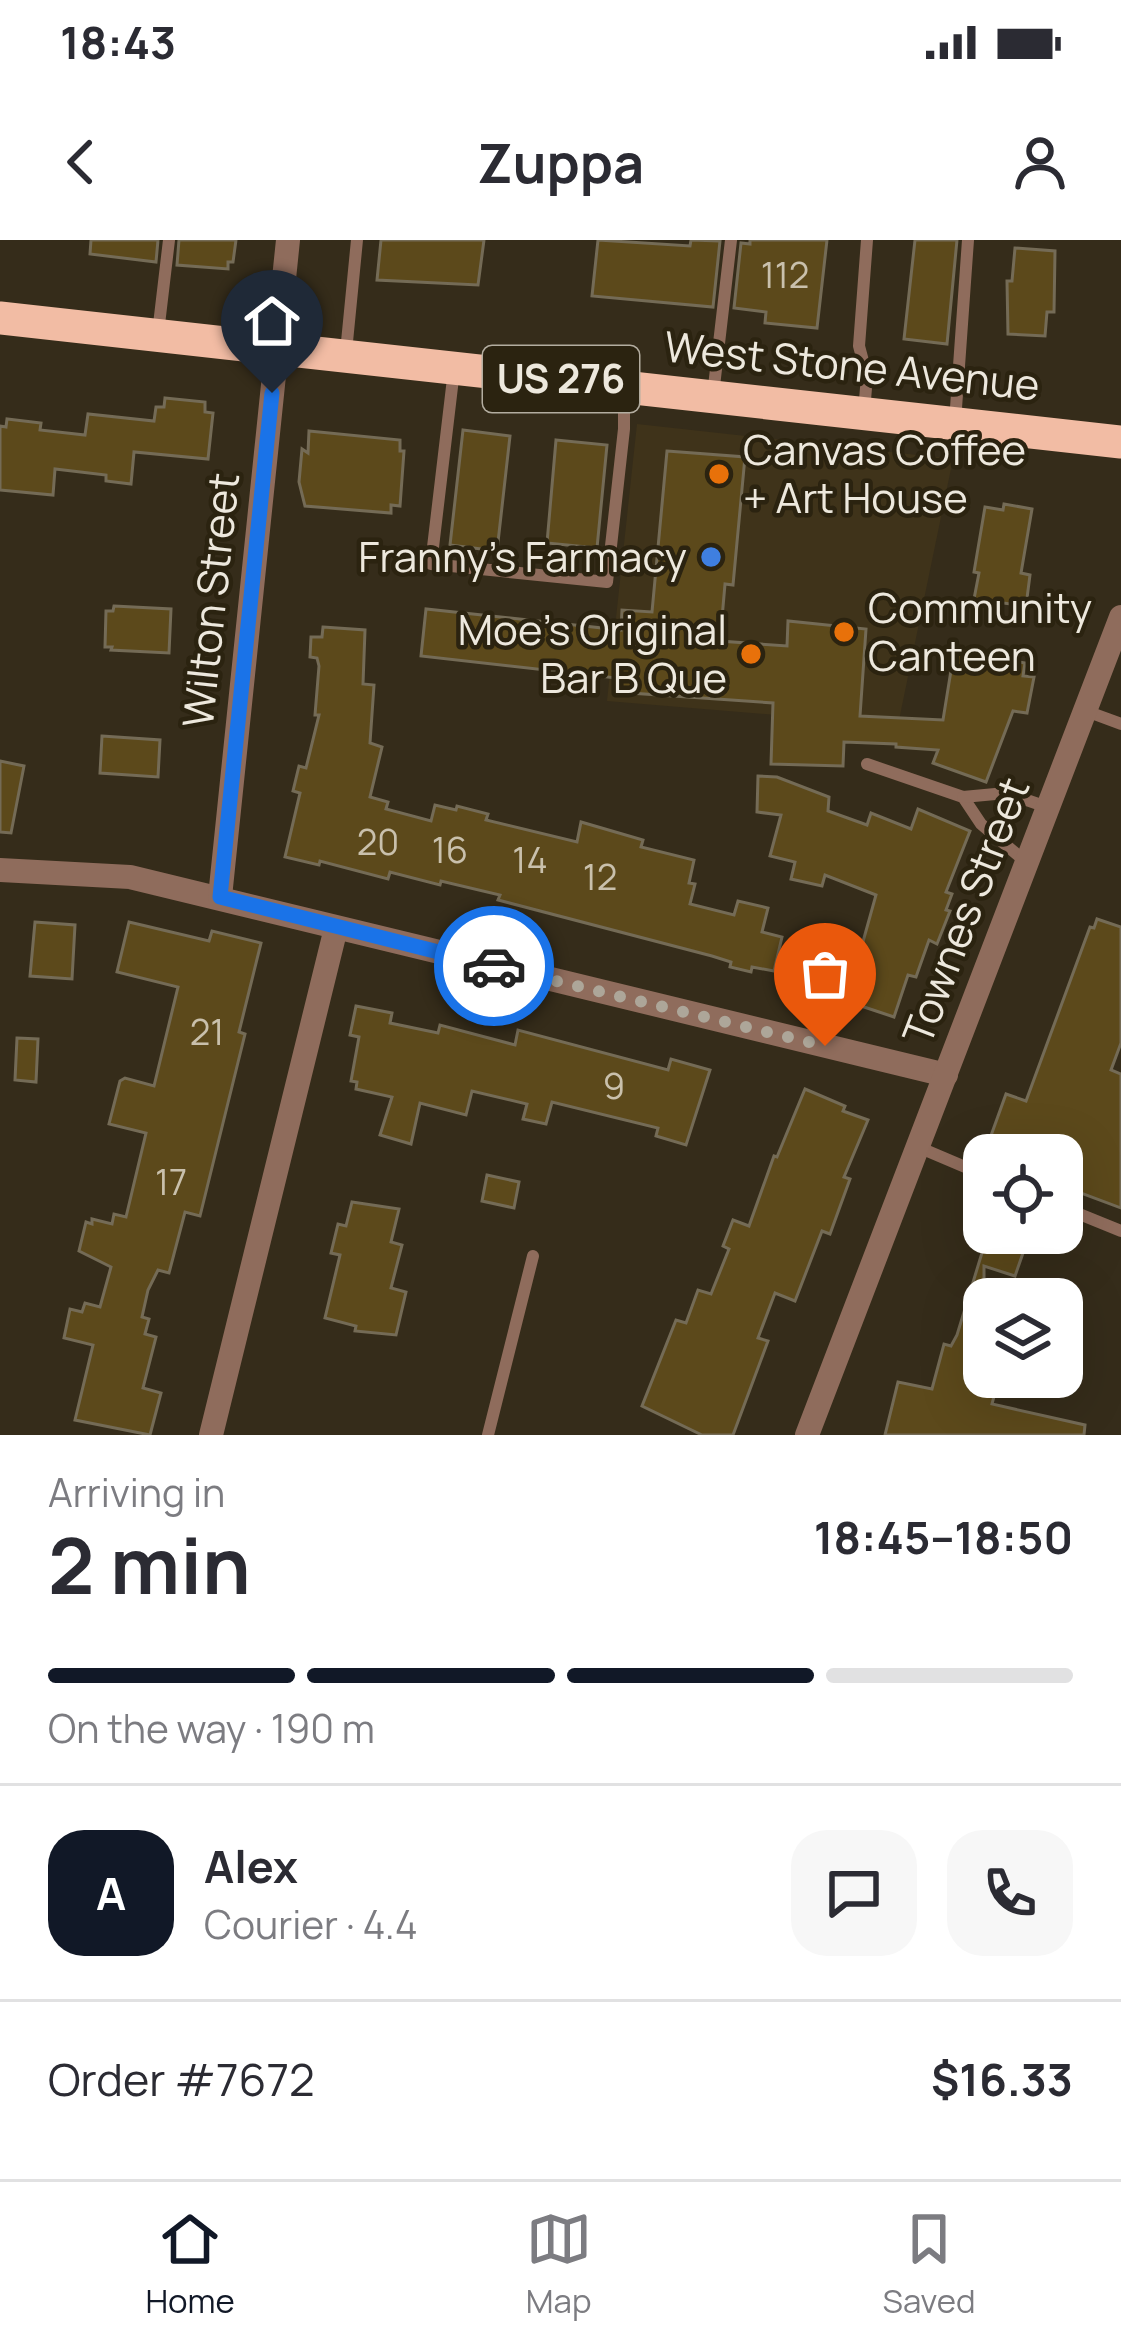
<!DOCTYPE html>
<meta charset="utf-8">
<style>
:root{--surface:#fff;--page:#f7f7f7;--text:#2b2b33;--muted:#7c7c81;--line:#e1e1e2;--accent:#111827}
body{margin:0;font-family:Manrope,sans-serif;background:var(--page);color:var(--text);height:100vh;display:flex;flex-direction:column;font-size:45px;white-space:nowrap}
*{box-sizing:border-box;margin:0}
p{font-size:39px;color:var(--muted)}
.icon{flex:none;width:66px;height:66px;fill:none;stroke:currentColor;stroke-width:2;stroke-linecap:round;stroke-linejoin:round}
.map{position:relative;height:1195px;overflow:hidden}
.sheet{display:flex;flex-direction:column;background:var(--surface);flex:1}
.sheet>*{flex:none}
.buttons{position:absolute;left:963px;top:894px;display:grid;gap:24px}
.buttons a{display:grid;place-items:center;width:120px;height:120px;border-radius:24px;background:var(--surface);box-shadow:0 12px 48px #0002;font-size:60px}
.pin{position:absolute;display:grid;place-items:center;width:102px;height:102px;color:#fff;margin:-123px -51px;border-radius:50% 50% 50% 0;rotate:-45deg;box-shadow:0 0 12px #0007}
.pin .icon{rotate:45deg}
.courier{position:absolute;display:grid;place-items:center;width:120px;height:120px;margin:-60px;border:9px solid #1a73e8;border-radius:50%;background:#fff;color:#222;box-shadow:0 3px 15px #0007}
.summary em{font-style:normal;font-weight:700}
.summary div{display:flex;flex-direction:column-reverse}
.summary{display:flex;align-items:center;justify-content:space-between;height:204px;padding:0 48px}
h1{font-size:78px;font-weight:700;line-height:90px}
.bar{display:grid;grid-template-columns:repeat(4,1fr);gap:18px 12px;align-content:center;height:144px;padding:0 48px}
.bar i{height:15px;border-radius:9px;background:var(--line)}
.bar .active{background:var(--accent)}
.bar p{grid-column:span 4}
.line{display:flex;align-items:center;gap:30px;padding:0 48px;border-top:3px solid var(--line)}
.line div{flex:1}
.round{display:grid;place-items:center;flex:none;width:126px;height:126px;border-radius:36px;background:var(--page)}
.status{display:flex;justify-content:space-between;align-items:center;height:84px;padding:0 60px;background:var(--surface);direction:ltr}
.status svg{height:33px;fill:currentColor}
header{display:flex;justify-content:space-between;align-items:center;height:156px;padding:0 48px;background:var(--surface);font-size:54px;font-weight:700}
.tab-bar{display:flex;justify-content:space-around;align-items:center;height:168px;border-top:3px solid var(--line);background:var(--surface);font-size:33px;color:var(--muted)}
.tab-bar a{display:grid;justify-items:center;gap:6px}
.tab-bar .active{color:var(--accent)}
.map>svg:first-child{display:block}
.built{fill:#3f331a}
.building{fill:#5c491b;stroke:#746b56;stroke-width:3}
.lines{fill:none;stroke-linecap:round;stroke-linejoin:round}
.service{stroke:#8f6c5c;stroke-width:12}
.minor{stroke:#8f6c5c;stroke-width:24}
.trunk{stroke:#f2bca4;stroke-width:33}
.done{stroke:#ada699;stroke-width:12;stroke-dasharray:0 21.6}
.route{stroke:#1a73e8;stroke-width:15}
.food-dot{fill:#e8710a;stroke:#2b2310;stroke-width:4.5}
.shop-dot{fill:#3f7fe0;stroke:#2b2310;stroke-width:4.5}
.labels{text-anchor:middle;stroke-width:9;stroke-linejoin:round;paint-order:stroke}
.number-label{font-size:36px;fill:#c9c0ac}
.shield{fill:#2b2310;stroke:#b3ada0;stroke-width:3}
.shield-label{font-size:39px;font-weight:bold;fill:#ede8dd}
.street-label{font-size:42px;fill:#ede8dd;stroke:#2b2310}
.poi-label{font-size:42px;fill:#ede8dd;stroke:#2b2310;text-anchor:start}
</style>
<div class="status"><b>18:43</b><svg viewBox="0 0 49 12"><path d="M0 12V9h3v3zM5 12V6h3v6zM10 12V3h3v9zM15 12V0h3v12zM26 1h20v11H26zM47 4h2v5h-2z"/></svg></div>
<header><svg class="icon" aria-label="back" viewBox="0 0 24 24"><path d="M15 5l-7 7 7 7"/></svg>Zuppa<svg class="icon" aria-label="person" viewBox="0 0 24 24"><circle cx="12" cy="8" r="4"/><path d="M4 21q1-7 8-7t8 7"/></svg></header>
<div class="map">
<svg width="1121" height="1195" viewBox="0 0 1121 1195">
<rect width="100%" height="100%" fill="#352c1a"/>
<polygon class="built" points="637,184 953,219 898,485 607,461"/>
<g class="building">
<polygon points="91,0 158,0 156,22 90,14"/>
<polygon points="179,0 236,0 233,22 228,22 228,29 177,25"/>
<polygon points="381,0 484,0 478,45 377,40"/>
<polygon points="598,0 690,6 691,0 720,1 713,67 592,56"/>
<polygon points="750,0 827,0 817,88 765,83 766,72 734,68 741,3 750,4"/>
<polygon points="915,0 957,0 947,104 904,99"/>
<polygon points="1015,8 1055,11 1054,72 1047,72 1045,96 1008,94 1007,41 1012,41"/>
<polygon points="165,158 205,162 205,172 213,173 208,219 134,212 131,244 106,241 106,235 55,229 53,255 0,250 0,186 6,187 7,179 41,183 40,190 85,195 88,174 154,181 156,167 164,167"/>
<polygon points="463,190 510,196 497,311 450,305"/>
<polygon points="309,191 400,200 400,211 404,211 400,266 391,265 391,273 305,266 299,242 302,209 308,213"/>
<polygon points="556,200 607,205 597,308 547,303"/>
<polygon points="667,211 745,217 733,345 725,344 720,401 787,406 788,381 866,389 860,476 943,480 954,412 1025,423 1023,436 1034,437 1027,473 1013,471 986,542 933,523 938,510 896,507 896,504 844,502 843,526 771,524 773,463 616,452 617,438 421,416 426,369 621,390 622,370 652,372"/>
<polygon points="1004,264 1032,269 1021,333 1030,335 1026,366 974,359 979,333 974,332 985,267 1003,270"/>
<polygon points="114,366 171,369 169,413 111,410 112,407 105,407 106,371 113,371"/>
<polygon points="323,387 365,390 363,444 374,445 370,503 382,507 370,557 388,562 386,569 431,581 435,565 456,570 457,566 488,574 486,580 577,602 581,582 643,600 641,607 694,620 689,643 695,644 690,664 734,675 738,661 768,668 762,692 782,697 774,731 752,727 751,732 730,727 731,722 712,716 498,660 500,655 441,641 440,645 390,632 388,639 320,621 319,625 285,617 300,553 293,551 299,526 306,528 319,475 315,475 319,426 317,418 310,417 311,397 322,397"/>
<polygon points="102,496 160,500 158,537 100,533"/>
<polygon points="0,521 24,526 11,593 0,592"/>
<polygon points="758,536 777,537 829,557 828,571 867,585 871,573 911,589 918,569 970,591 946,652 952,654 946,670 950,671 937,704 929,700 916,737 908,735 894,777 858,765 856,772 826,762 844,711 859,716 876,655 825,635 822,646 791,639 795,622 770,616 781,575 757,572"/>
<polygon points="1097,679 1121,687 1121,803 1111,830 1121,834 1121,968 1062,946 1062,915 984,915 1006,854 1026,861 1090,687 1094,688"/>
<polygon points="35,682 75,685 72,739 30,736"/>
<polygon points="129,682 209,701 212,691 261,703 239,792 245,794 200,976 185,972 169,1033 158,1030 148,1050 142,1077 149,1079 145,1094 156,1097 143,1148 161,1153 150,1195 75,1180 93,1105 64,1098 70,1069 82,1072 85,1063 100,1067 111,1027 79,1011 86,982 92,984 92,979 112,984 114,974 126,977 146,893 109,884 120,841 125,838 154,846 178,747 117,732"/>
<polygon points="356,766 392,773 390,783 438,793 440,785 515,805 518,790 668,830 671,819 710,830 686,905 656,896 658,888 552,862 546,884 523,879 527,864 472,851 466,875 420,863 411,904 380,895 392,857 356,849 357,842 351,841 359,797 350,795"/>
<polygon points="17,798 38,799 36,842 15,840"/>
<polygon points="805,849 845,866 843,871 868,880 844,937 850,939 830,994 822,991 795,1061 775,1053 758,1098 768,1101 733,1195 702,1195 642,1166 676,1080 686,1083 698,1050 711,1054 729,1009 723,1006 733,980 749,986 774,916 777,917"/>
<polygon points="487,935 519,942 514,968 482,961"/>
<polygon points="352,962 399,969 391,1002 402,1005 391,1048 406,1052 396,1095 355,1091 356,1086 325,1078 340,1015 331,1013 338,984 346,986"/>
<polygon points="988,993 1030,993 1015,1036 984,1026 984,1137 999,1137 992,1164 1085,1185 1084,1195 885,1195 898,1142 932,1149 944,1104 951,1106 957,1095"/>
</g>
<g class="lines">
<g class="service">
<polyline points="158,93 169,0"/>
<polyline points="346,112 357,0"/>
<polyline points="454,130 431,324 607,342 624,189 624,147"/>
<polyline points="713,155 731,0"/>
<polyline points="864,172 867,136 859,106 867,0"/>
<polyline points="955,182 968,0"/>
<polyline points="1086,471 1121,484"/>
<polyline points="867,524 963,557 981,584 1026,622"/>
<polyline points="963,557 1006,553 1047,567"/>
<polyline points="918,907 984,935"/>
<polyline points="1062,967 1121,991"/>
<polyline points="488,1195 533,1016"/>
</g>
<g class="minor">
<polyline points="0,630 130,637 946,835"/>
<polyline points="220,657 288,0"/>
<polyline points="211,1195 336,688"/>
<polyline points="807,1195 1121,377"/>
</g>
<polyline class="trunk" points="0,78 1121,202"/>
</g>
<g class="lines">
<polyline class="done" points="494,726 825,806"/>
<polyline class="route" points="272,153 220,657 494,726"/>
</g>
<g class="food-dot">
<circle cx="719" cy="234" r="12"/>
<circle cx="844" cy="392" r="12"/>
<circle cx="751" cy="414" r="12"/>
</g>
<circle class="shop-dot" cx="711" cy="317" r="12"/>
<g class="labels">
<g class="number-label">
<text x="785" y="48">112</text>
<text x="378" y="615">20</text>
<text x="450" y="623">16</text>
<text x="530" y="633">14</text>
<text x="600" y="650">12</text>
<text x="207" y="805">21</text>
<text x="614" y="859">9</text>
<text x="171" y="955">17</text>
</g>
<rect class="shield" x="483" y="106" width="156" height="66" rx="9"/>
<g class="shield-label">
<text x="561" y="153">US 276</text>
</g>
<g class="street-label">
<text transform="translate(852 126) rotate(6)" y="15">West Stone Avenue</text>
<text transform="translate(211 360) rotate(-84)" y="15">Wilton Street</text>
<text transform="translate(966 671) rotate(-69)" y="15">Townes Street</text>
</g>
<g class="poi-label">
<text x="743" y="225">Canvas Coffee<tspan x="743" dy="48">+ Art House</tspan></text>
<text x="687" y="332" text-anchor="end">Franny's Farmacy</text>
<text x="868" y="383">Community<tspan x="868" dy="48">Canteen</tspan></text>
<text x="727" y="405" text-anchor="end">Moe's Original<tspan x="727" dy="48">Bar B Que</tspan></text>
</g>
</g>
</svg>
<div class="buttons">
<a><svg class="icon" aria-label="locate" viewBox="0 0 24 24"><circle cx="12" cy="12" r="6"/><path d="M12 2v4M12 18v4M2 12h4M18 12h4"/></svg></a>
<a><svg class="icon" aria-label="layers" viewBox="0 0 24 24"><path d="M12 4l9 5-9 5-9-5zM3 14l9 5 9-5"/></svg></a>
</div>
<div class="pin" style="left:825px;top:806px;background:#ea580c"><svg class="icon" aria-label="bag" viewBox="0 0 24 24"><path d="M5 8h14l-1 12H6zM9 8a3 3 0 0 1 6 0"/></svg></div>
<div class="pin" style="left:272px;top:153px;background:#1f2937"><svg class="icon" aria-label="home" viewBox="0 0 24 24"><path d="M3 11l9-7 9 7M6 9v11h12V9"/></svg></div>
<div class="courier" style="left:494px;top:726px"><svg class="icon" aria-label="car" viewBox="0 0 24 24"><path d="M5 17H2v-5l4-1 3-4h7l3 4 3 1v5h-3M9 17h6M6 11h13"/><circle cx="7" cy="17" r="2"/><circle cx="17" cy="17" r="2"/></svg></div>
</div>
<section class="sheet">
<div class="summary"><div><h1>2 min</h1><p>Arriving in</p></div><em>18:45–18:50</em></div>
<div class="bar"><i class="active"></i><i class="active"></i><i class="active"></i><i></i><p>On the way · 190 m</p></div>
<div class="line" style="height:216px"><b class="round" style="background:var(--accent);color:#fff">A</b><div><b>Alex</b><p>Courier · 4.4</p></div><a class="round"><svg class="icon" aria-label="chat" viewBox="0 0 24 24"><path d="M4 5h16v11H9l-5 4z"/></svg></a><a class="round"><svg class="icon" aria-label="phone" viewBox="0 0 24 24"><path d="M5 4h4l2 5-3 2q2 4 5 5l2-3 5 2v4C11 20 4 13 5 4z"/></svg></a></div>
<div class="line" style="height:156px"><div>Order #7672</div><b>$16.33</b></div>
</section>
<nav class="tab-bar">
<a class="active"><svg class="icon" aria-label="home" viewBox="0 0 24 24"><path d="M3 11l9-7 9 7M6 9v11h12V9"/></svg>Home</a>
<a><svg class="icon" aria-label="map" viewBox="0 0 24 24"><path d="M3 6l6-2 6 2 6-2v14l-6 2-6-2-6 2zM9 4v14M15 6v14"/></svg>Map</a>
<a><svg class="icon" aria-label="saved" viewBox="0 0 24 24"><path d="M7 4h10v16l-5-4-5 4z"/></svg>Saved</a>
</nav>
